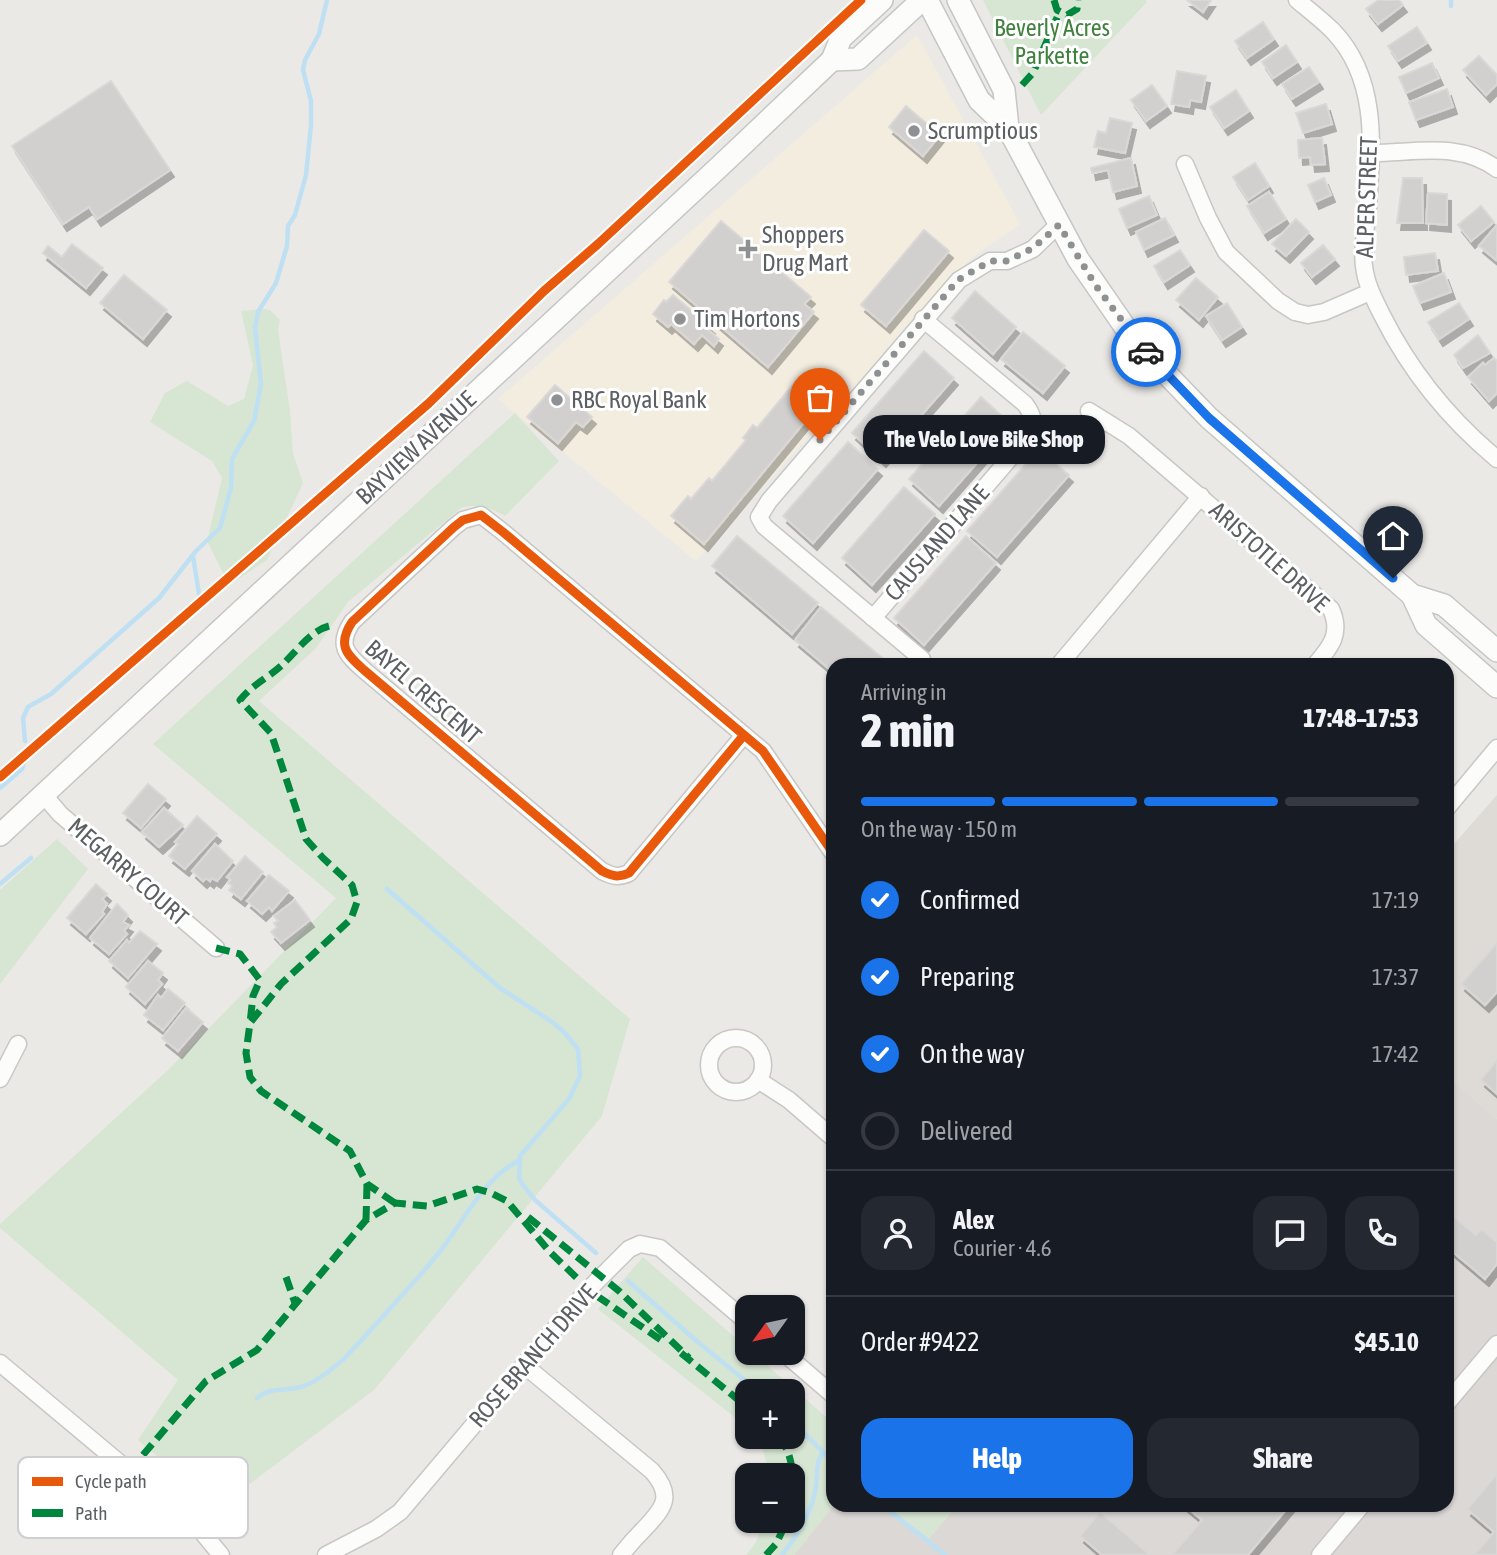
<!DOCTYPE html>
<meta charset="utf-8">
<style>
:root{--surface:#171b24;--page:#242831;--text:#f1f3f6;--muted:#9ea1a6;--line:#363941;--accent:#1a73e8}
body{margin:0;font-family:"Asap Condensed",sans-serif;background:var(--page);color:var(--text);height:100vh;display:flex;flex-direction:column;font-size:26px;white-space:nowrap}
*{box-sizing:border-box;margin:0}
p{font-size:23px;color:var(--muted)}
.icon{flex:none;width:38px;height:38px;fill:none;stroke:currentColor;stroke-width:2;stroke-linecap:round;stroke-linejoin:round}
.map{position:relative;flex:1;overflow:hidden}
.sheet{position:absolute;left:826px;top:658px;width:628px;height:854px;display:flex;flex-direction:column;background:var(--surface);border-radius:21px;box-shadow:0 2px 5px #0004}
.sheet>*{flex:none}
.needle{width:46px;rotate:237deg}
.buttons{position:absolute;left:735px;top:1295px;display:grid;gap:14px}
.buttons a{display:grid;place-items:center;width:70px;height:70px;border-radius:14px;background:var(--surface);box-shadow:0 2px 5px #0004;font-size:35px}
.pin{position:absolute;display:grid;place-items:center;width:60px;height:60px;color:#fff;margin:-72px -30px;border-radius:50% 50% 50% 0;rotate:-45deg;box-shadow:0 0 7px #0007}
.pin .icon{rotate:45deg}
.courier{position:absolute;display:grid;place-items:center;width:70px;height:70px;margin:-35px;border:5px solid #1a73e8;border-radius:50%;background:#fff;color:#222;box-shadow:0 2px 9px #0007}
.bubble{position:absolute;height:49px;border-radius:21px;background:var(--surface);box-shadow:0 2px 5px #0004;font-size:23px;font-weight:800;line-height:49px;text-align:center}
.head em{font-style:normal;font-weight:800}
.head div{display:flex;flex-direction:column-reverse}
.head{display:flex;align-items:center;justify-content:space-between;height:119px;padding:0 35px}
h1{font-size:46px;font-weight:800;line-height:52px}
.bar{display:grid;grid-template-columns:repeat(4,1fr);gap:10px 7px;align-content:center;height:84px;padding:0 35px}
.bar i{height:9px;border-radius:5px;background:var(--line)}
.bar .active{background:var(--accent)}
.bar p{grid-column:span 4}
.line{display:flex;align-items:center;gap:18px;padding:0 35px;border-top:2px solid var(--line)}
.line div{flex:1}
.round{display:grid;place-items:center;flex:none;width:74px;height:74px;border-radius:21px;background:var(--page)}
ol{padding:0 35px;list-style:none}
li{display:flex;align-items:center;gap:21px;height:77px}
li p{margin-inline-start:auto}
li .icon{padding:7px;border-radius:50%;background:var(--accent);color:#fff;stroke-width:4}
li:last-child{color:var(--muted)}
li i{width:38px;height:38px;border:4px solid var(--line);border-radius:50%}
.action{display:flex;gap:14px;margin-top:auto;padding:14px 35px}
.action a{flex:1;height:80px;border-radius:21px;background:var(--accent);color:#fff;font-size:28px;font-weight:800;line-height:80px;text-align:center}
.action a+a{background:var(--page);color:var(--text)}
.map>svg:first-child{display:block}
.commercial{fill:#f3ede0}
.industrial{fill:#dbd8d6}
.education{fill:#dedbd6}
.green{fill:#d7e5d3}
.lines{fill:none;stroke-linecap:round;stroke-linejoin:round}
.stream{stroke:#bee0f2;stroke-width:4.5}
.building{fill:#d2d0cf;stroke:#dad8d6;stroke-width:2;filter:url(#shadow)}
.street-casing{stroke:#c7c7c6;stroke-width:19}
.secondary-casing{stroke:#c5c6c5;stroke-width:24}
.street{stroke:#fcfcfb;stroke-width:16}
.secondary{stroke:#fcfcfb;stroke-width:21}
.quiet{stroke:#00873e;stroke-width:7;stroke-dasharray:14 7;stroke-linecap:butt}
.cycleway-casing{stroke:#fff;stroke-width:13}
.cycleway{stroke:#e8590c;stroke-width:9}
.done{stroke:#8e9091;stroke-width:7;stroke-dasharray:0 12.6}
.route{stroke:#1a73e8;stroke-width:9}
.poi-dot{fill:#8e9091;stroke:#fff;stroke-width:2.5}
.labels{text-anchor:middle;stroke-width:6;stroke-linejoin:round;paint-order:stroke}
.park-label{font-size:24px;fill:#40813d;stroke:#fff}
.poi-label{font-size:24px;fill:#5c6063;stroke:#fff;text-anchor:start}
.street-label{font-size:24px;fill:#5c6063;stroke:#fff}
.key{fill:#fff;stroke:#cecfd0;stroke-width:2}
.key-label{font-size:19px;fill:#5c6063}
</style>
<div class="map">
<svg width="1497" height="1555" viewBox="0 0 1497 1555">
<defs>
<filter id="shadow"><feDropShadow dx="4" dy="7" stdDeviation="0" flood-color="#0004"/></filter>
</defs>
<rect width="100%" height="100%" fill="#ebe9e6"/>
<polygon class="commercial" points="917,35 1020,224 970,259 696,561 498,399"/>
<polygon class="industrial" points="1447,1075 1497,1119 1497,1555 794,1555 834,1505 883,1505 929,1538 958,1505 1447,1505"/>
<polygon class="education" points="1497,795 1497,1119 1447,1075 1447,852"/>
<g class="green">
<polygon points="983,0 1145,0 1147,2 1041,115"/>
<polygon points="265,309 270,310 280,320 278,330 290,411 293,454 303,483 267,560 229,585 207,541 222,478 212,461 150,422 165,393 187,381 228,406 244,399 253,365 241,311"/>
<path d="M515 413 559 461 505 516C489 507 480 504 462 507L348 602 316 648 259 701 630 1019 602 1116 374 1390 218 1508 138 1440 178 1380 0 1228V1224L169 1069 336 898 153 744Z"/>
<polygon points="57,839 88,869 0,984 0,890"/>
<polygon points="643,1257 747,1348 747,1353 753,1353 833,1423 834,1505 794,1555 746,1555 756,1542 764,1521 793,1521 793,1475 770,1475 759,1437 793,1437 793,1391 747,1391 747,1427 598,1309"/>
<polygon points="883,1505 958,1505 929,1538"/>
</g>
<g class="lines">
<g class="stream">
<polyline points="1451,6 1451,0"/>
<polyline points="193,556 199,594"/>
<polyline points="25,741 23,718 28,707 51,694 159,598 196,551 220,528 231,488 232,459 254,421 261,384 255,328 258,312 276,283 287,246 288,226 295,215 306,175 311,125 311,101 303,70 305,60 319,34 327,0"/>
<polyline points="0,788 22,769 26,756"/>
<polyline points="0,884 31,858"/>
<polyline points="387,889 500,988 552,1022 564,1032 578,1049 580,1076 569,1099 520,1156 519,1178 523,1185 535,1200 596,1253"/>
<polyline points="628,1281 699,1343 758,1391"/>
<path d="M257 1398C269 1387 286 1391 301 1387 317 1382 332 1369 345 1358 376 1324 408 1290 438 1254 463 1223 482 1180 518 1161"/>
<polyline points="793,1422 833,1462"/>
<polyline points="882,1505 945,1555"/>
<path d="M782 1555C796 1537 811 1514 815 1491 819 1476 814 1469 822 1453L821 1450"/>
</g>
</g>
<g class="building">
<polygon points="1187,0 1211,0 1203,12"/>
<polygon points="1378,0 1399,0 1403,5 1378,24 1366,9"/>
<polygon points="1263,22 1274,39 1247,58 1235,41"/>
<polygon points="1417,27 1427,43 1398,61 1388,46"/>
<polygon points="1286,45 1297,62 1273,78 1262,62"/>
<polygon points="1479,56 1497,75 1497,84 1486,95 1463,70"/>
<polygon points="1432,63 1439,78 1406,93 1399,77"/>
<polygon points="1309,67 1319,82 1292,99 1282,84"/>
<polygon points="1177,71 1206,76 1201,102 1190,100 1189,107 1171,104"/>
<polygon points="111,81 170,170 97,219 89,207 63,224 12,146"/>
<polygon points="1152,85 1167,106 1146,121 1131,100"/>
<polygon points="1447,89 1453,107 1416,120 1409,102"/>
<polygon points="1236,90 1249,111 1224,128 1210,107"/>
<polygon points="1326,104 1332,124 1303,133 1296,113"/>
<polygon points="906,106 940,135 923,156 889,127"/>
<polygon points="1110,118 1132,123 1125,153 1094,147 1098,131 1106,133"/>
<polygon points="1322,138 1325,164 1311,165 1310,157 1299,158 1298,140"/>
<polygon points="1131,158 1137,186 1113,192 1108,170 1092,173 1091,168"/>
<polygon points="1255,163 1269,186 1248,200 1233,177"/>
<polygon points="1324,178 1331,195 1315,202 1308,185"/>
<polygon points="1403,178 1422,178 1423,223 1397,223"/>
<polygon points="1269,192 1286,219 1264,233 1247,206"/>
<polygon points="1428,193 1447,194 1447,225 1426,223"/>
<polygon points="1149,196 1157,215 1127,228 1119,209"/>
<polygon points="1481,206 1494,222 1471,241 1458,225"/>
<polygon points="1165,218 1174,235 1144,250 1136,232"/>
<polygon points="1296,219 1309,232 1286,256 1272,244"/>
<polygon points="721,221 811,297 804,304 814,312 768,367 669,282"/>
<polygon points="1497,225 1497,258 1496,260 1479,246"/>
<polygon points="924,230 949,251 886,326 861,305"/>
<polygon points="72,244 103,268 86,288 43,253 48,246 62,257"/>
<polygon points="1323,245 1335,259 1312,277 1301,263"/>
<polygon points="1180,250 1190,265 1164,282 1154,266"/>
<polygon points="1435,253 1438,271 1406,275 1404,257"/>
<polygon points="1444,273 1451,292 1420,303 1413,286"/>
<polygon points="124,275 167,310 143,339 100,303"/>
<polygon points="1196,278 1218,297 1199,320 1176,300"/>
<polygon points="975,291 1016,327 993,354 952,318"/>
<polygon points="673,295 711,327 708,330 719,339 714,346 702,335 694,344 671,324 668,327 653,314 664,300 666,302"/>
<polygon points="1227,303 1242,327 1222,340 1206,316"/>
<polygon points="1459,303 1469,319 1439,339 1428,322"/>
<polygon points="1023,332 1065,366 1043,393 1001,359"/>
<polygon points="1478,335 1490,353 1463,368 1454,355"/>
<polygon points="924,351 954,378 882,460 852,433"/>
<polygon points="1494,358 1497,361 1497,393 1489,401 1468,377 1483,363 1485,365"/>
<polygon points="796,381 821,402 704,544 671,516 688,496 691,499 709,478 712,481 746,440 743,438 753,425 757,428"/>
<polygon points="555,385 592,417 583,427 576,422 558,443 527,417"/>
<polygon points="981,397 1011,424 939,506 909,479"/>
<polygon points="848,442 878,469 813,543 783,516"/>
<polygon points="1039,449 1069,475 997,557 967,531"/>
<polygon points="904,487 935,514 872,585 842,558"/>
<polygon points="737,536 818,603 792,634 712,566"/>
<polygon points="966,536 996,563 924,645 894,618"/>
<polygon points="821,607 891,665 833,665 833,672 795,640"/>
<polygon points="148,784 166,799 141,828 123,813"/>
<polygon points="164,808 183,825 159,847 142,832"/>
<polygon points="197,816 217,834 185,869 169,856 178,844 175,842"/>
<polygon points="215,844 233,861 217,881 212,878 210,881 206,878 203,881 192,871"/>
<polygon points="245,856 263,872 241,899 229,890 232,886 228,883 231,880 227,877"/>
<polygon points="269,875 289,891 272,911 269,907 262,914 247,901"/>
<polygon points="96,884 107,894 102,899 107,904 102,912 104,914 86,934 67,918"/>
<polygon points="295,900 310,920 281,943 271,932 277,927 274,923 278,921 274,916"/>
<polygon points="117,904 128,915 123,922 129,925 124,931 127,934 109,954 90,938"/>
<polygon points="140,931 157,944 128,978 109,961 127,940 129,943"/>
<polygon points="1497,943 1497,992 1485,1005 1461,984"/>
<polygon points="148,961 163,973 158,980 162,984 145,1004 126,987"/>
<polygon points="168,989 185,1003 163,1030 144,1015 158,995 161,998"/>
<polygon points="186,1008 203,1022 178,1051 162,1038"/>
<polygon points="1497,1060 1497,1094 1481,1080"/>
<polygon points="1447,1211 1476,1235 1481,1229 1497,1242 1497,1264 1485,1279 1447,1247"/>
<polygon points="1497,1474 1497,1555 1474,1555 1494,1532 1467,1509"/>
<polygon points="1184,1505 1290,1505 1248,1555 1172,1555 1202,1520"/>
<polygon points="1100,1512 1150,1555 1102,1555 1080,1536"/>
</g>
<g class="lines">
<g class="street-casing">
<g id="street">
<path d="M1297 0C1309 10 1322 20 1333 31 1379 79 1372 147 1368 207 1367 226 1361 248 1364 266 1366 284 1374 299 1382 315 1410 371 1449 419 1497 459"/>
<path d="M1372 153C1415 153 1460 141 1497 169"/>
<polyline points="1185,164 1208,218 1226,252 1278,301 1295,312 1308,315 1324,312 1370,292"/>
<path d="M1089 411 1129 436 1331 609C1342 633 1331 647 1315 665"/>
<path d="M873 618 1028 437C1035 423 1034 416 1025 404L923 319"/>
<polyline points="922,659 777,537 764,526 759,517 769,501 959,280 990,261 1007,261 1033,249 1059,224"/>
<polyline points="1059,665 1201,496"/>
<path d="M744 735 629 873C618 878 612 876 602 871L364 670C346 654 337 645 352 622L454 527 463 520 481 515 503 532 744 735 763 751 833 853"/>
<polyline points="43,794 60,814 216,948"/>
<polyline points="1447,808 1497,748"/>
<circle cx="736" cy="1065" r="27"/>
<polyline points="0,1079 18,1044"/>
<polyline points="758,1080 789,1100 833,1138"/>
<polyline points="784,1353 833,1395"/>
<polyline points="0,1363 202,1532 221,1555"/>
<path d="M524 1365 652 1471C674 1496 664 1508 644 1529 636 1537 628 1546 621 1555"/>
<polyline points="1447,1403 1497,1344"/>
<polyline points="326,1555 376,1529 400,1512 586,1292 629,1249 640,1244 660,1248 747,1322"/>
<polyline points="1320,1555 1362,1505"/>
</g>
</g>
<g class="secondary-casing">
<g id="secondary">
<polyline points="927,0 979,100 1008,128 1078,259 1125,327 1154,361 1209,418 1412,595 1444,605 1497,651"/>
<polyline points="958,0 1004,90 1008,128"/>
<polyline points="832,60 858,59 922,0"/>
<polyline points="1412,595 1426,625 1497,687"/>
<polyline points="0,835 718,168 832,60 841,38 882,0"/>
</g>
</g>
<use href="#street" class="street"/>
<use href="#secondary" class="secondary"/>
<g class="quiet">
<polyline points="1054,0 1057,10 1067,15 1077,9 1078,0"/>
<polyline points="1022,85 1033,73 1059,13"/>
<path d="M329 626C310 631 296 652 282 665 268 678 253 684 240 700L271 733 306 839 323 858 352 885 357 902 351 919 281 984 250 1023 246 1053 250 1077 261 1091 350 1151 367 1184 395 1203"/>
<polyline points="216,948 240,954 260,980 253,996 250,1023"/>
<polyline points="528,1217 619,1291 689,1358"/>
<polyline points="366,1220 367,1184"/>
<polyline points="286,1277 296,1306"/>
<polyline points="597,1296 661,1340"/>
<polyline points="681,1353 747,1407"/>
<path d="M779 1437C788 1449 792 1460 792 1475"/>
<polyline points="143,1455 206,1381 257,1350 366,1220 395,1203 427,1206 477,1189 491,1193 507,1201 549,1251 581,1282"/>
<polyline points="766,1555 776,1544 787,1521"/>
</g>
<g class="cycleway-casing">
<g id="cycleway">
<path d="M744 735 629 873C618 878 612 876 602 871L364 670C346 654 337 645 352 622L454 527 463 520 481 515 503 532 744 735 763 751 833 853"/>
<polyline points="0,777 429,403 544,291 598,244 861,0"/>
</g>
</g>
<use href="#cycleway" class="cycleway"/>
</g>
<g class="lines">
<polyline class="done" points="820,440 958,280 990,261 1007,261 1033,248 1059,225 1096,286 1146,352"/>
<polyline class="route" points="1146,352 1209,418 1393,578"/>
</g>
<g class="poi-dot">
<circle cx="914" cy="131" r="7"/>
<path d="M744.5 238.5h7v7h7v7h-7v7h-7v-7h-7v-7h7z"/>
<circle cx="680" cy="319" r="7"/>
<circle cx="557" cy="400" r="7"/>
</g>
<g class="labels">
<g class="park-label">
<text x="1052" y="36">Beverly Acres<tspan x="1052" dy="28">Parkette</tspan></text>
</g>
<g class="poi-label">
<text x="928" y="139">Scrumptious</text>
<text x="762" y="243">Shoppers<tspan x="762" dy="28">Drug Mart</tspan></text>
<text x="694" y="327">Tim Hortons</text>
<text x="571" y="408">RBC Royal Bank</text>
</g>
<g class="street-label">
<text transform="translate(1367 197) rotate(-88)" y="8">ALPER STREET</text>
<text transform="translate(416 448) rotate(-43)" y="8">BAYVIEW AVENUE</text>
<text transform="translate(937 543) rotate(-49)" y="8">CAUSLAND LANE</text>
<text transform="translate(1269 557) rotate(42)" y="8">ARISTOTLE DRIVE</text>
<text transform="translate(423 692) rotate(41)" y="8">BAYEL CRESCENT</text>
<text transform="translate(128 872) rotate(41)" y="8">MEGARRY COURT</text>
<text transform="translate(533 1356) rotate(-49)" y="8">ROSE BRANCH DRIVE</text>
</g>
</g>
<rect x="18" y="1457" width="230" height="81" rx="10" class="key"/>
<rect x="32" y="1477" width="31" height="9" fill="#e8590c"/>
<rect x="32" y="1509" width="31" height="8" fill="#00873e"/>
<g class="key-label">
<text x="75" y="1488">Cycle path</text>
<text x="75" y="1520">Path</text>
</g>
</svg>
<div class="buttons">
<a><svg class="needle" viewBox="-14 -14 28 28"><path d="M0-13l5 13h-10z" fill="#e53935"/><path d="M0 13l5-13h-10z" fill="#9ea1a6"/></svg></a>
<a>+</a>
<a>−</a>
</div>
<div class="pin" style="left:820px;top:440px;background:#ea580c"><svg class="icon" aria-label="bag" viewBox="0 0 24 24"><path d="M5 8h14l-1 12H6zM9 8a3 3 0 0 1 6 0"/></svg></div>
<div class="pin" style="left:1393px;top:578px;background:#1f2937"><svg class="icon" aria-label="home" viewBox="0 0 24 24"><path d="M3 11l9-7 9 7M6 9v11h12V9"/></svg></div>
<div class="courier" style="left:1146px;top:352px"><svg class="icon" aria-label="car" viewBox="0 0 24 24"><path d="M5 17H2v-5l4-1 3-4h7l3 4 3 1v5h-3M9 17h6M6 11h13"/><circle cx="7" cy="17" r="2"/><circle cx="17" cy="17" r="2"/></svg></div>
<div class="bubble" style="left:863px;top:415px;width:242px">The Velo Love Bike Shop</div>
<section class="sheet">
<div class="head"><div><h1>2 min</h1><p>Arriving in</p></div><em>17:48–17:53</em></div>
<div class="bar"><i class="active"></i><i class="active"></i><i class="active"></i><i></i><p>On the way · 150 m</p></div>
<ol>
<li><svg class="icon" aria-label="check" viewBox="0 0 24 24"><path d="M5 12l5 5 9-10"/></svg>Confirmed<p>17:19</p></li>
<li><svg class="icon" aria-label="check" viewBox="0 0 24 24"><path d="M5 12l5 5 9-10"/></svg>Preparing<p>17:37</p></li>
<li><svg class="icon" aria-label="check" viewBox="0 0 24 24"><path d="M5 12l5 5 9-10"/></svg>On the way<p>17:42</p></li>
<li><i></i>Delivered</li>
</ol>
<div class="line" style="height:126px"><a class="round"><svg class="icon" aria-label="person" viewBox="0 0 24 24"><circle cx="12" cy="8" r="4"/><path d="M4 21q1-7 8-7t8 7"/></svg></a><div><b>Alex</b><p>Courier · 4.6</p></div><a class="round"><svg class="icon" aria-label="chat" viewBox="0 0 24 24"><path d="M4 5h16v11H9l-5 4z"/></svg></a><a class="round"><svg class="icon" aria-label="phone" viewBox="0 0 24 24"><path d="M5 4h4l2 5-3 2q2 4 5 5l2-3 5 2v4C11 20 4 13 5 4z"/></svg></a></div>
<div class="line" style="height:91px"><div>Order #9422</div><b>$45.10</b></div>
<div class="action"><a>Help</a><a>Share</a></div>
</section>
</div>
